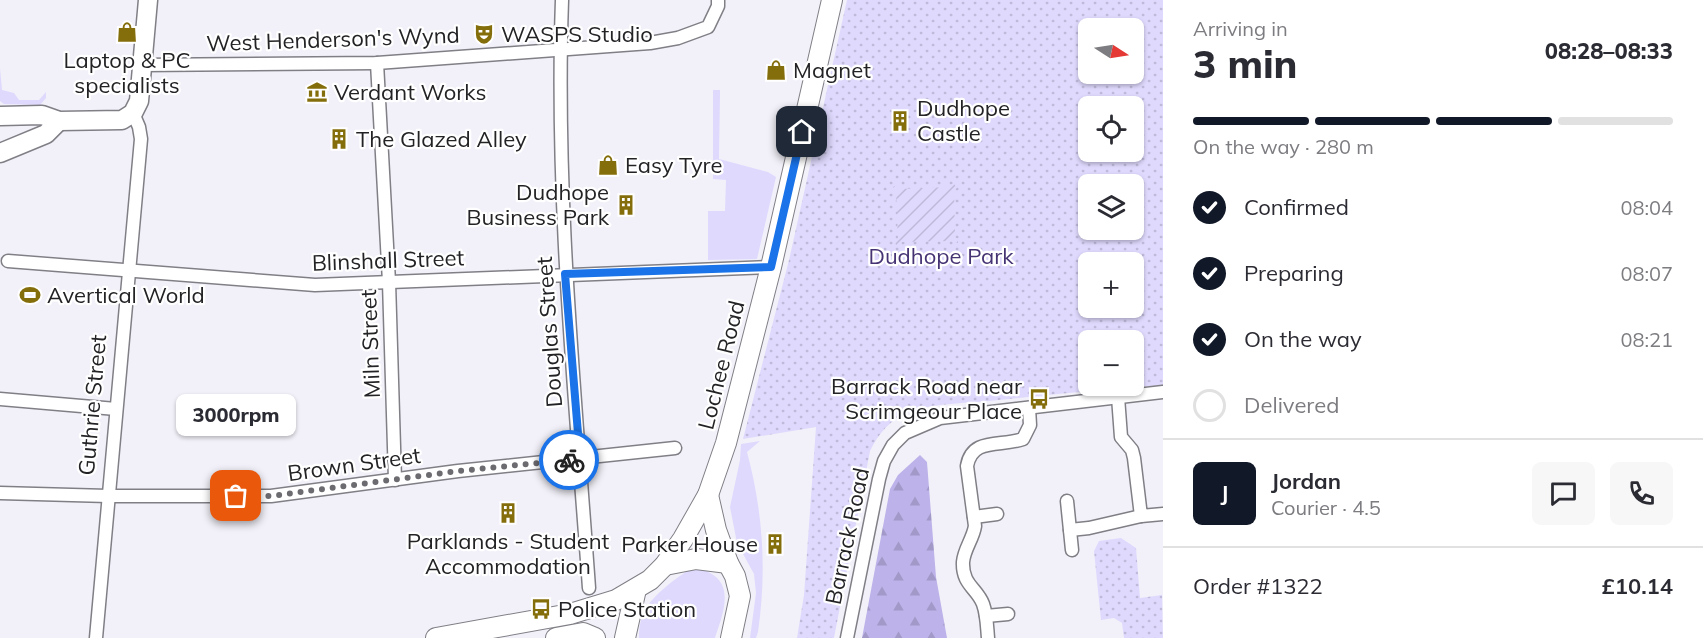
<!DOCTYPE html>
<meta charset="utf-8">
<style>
:root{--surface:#fff;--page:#f7f7f7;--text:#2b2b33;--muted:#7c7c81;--line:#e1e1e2;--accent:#111827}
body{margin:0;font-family:Mulish,sans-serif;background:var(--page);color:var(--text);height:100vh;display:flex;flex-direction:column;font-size:22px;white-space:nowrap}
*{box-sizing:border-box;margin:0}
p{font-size:20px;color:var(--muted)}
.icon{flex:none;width:33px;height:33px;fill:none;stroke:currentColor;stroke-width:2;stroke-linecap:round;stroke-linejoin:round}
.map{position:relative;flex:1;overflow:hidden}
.sheet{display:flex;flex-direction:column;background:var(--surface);width:540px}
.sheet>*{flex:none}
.needle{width:39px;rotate:102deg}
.buttons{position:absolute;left:1078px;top:18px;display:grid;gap:12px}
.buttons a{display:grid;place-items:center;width:66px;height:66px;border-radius:9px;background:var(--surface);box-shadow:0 2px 4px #0004;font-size:30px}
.pin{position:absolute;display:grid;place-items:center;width:51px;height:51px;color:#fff;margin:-26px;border-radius:12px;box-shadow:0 3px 9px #0006}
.courier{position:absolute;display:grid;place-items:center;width:60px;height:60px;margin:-30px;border:4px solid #1a73e8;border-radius:50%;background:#fff;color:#222;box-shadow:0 2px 8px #0007}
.bubble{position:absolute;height:42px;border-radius:9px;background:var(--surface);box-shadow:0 2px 4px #0004;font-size:20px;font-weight:800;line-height:42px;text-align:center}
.overview em{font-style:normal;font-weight:800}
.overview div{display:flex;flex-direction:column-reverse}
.overview{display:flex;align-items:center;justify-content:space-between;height:102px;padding:0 30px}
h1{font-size:39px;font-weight:800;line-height:45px}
.bar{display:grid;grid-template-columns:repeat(4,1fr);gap:9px 6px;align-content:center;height:72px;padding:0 30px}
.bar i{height:8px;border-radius:4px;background:var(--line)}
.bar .current{background:var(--accent)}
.bar p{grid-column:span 4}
.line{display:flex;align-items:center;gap:15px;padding:0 30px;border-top:2px solid var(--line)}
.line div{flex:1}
.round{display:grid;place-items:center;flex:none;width:63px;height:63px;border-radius:9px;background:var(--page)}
ol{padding:0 30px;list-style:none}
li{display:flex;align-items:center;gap:18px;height:66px}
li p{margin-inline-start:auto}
li .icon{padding:6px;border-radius:50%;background:var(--accent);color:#fff;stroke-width:4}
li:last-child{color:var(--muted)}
li i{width:33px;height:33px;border:3px solid var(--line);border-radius:50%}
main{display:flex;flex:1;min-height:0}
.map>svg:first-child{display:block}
.grass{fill:#dfd9fd}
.forest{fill:url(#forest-firs)}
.park{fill:url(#park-dots);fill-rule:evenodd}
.garden{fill:url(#garden-furrows)}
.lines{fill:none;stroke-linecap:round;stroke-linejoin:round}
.street-casing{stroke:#817f86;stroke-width:15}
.secondary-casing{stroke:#817f86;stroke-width:21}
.primary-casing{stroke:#817f86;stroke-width:22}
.street{stroke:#fff;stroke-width:12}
.secondary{stroke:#fff;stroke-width:18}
.primary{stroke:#fff;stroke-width:20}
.done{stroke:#6b6b70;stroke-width:6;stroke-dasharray:0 10.8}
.route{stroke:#1a73e8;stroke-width:8}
.labels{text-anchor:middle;stroke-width:4.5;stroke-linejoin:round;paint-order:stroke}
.poi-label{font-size:22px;fill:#232326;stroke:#fff;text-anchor:start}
.street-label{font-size:22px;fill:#232326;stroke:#fff}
.park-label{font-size:22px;fill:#463374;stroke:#fff}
</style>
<main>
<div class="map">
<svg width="1163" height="638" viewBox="0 0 1163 638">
<defs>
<pattern id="forest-firs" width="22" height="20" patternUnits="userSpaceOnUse" patternTransform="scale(1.5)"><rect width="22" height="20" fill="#bdb2e9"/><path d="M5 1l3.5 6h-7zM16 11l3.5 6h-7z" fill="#a299c8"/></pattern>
<pattern id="park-dots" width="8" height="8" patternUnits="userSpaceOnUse" patternTransform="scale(1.5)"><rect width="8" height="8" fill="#dfd9fd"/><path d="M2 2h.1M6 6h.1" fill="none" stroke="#bfbad9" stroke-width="1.8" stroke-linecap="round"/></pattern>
<pattern id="garden-furrows" width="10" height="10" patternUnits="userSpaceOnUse" patternTransform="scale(1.5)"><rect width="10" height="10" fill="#dfd9fd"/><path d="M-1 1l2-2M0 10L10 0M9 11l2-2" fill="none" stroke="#bfbad9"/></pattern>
</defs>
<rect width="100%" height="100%" fill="#f2f1f9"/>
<g class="grass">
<polygon points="0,68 2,90 14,93 19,100 39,100 46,92 46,98 40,105 4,104 0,101"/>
<polygon points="713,90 720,90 720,93 719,159 768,172 776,177 757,259 708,260 708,211 725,211 726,180 713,179"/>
<path d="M760 441 747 452C763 512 767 570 758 632L756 638H750L756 593 754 574 737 543 730 507 740 460 741 444Z"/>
<path d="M697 568C737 578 725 609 715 638H639C639 612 649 601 668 585 678 577 685 571 697 568Z"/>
</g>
<polygon class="forest" points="920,455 927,462 936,577 947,638 862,638 890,489 898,475"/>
<g class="park">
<path d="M847 0H1163V385C1105 389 1047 395 989 401 966 403 929 404 908 412 891 419 878 434 870 451L834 638H797L804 595 816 427 743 439 789 260ZM1089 28H1134V74H1089ZM1089 106H1134V152H1089ZM1089 184H1134V230H1089ZM1089 262H1134V308H1089ZM1089 340H1134V386H1089Z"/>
<polygon points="1121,538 1136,548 1140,598 1162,595 1163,638 1124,638 1122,623 1114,618 1101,620 1094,551 1099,541"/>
</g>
<polygon class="garden" points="952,184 954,184 957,188 954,190 955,237 958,239 958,243 952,241 901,242 900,245 896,245 895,242 898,239 896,192 893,188 894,186 897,186 900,189 950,187"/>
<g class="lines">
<g class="street-casing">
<g id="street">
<path d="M562 0C555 197 575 392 589 588"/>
<polyline points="377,63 389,282 395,480"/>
<polyline points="142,65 377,63 650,43 678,38 708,27 718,6 718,0"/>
<polyline points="8,261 315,285 771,267"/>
<polyline points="1118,397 1121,437 1132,450 1134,458 1141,516 1163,514"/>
<polyline points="0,399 116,409"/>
<polyline points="0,493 108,496 271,496 458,471 675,448"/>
<polyline points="1067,501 1072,550"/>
<polyline points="974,517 997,514"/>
<polyline points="1070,530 1089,528 1141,516"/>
<polyline points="986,616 1008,614"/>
<polyline points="96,638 141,139 139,127 133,113"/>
<polyline points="847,638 879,479 884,461 893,445 905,433 940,418 1163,392"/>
<path d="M988 638C987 627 987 615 983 604 977 588 962 585 963 562 964 549 973 539 975 526L967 466C972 437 1001 447 1023 439L1030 425 1029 408"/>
</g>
</g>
<g class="secondary-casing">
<g id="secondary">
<polyline points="0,116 42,115 59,121 122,120 133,113 139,101 148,0"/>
<polyline points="0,153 46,134 59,121"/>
</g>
</g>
<g class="primary-casing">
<g id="primary">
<polyline points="708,495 716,530 728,563 735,576 740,596 731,638"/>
<polyline points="665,565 696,559 728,563"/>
<polyline points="436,638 570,614 616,600 650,580 665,565 683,539 708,495 726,443 771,267 832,0"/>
<polyline points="556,638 583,633 595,638"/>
<polyline points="625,638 636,589"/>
</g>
</g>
<use href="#street" class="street"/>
<use href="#secondary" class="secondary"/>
<use href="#primary" class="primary"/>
</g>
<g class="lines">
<polyline class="done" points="236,496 271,496 458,471 569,460"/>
<polyline class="route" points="569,460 580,458 565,274 771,267 802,132"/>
</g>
<defs>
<g id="shop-bare" transform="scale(1.62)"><path d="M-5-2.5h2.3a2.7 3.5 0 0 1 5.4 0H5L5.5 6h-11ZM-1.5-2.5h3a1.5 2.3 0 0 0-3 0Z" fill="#846d0b" stroke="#fff" stroke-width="2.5" paint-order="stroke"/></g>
<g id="theatre-bare" transform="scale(1.62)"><path d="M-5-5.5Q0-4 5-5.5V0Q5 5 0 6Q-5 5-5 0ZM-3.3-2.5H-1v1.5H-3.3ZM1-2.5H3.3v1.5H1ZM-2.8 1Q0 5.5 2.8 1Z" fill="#846d0b" stroke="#fff" stroke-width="2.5" paint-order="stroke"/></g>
<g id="museum-bare" transform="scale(1.62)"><path d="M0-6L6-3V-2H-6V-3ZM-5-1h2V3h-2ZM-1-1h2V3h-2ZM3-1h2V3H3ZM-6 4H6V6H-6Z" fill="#846d0b" stroke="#fff" stroke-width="2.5" paint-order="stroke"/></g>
<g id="building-bare" transform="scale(1.62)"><path d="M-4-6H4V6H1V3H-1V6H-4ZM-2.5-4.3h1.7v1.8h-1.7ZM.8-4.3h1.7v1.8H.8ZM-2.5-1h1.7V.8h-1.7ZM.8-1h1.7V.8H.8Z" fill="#846d0b" stroke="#fff" stroke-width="2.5" paint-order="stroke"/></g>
<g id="stadium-bare" transform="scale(1.62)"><path d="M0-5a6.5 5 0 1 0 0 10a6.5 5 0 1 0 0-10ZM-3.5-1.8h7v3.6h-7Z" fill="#846d0b" stroke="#fff" stroke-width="2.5" paint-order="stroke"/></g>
<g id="bus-bare" transform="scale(1.62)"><path d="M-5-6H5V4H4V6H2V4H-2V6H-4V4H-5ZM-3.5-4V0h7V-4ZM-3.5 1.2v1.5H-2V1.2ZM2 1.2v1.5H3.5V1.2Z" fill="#846d0b" stroke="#fff" stroke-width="2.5" paint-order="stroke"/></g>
</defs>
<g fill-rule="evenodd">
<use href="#shop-bare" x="127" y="32"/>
<use href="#theatre-bare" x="484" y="34"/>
<use href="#shop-bare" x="776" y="70"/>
<use href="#museum-bare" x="317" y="92"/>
<use href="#building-bare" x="900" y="121"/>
<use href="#building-bare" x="339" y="139"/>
<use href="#shop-bare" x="608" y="165"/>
<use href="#building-bare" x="626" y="205"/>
<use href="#stadium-bare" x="30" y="295"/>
<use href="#bus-bare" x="1039" y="399"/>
<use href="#building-bare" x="508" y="513"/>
<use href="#building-bare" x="775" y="544"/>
<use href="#bus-bare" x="541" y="609"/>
</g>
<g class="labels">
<g class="poi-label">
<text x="501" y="42">WASPS Studio</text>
<text x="127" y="68" text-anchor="middle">Laptop &amp; PC<tspan x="127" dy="25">specialists</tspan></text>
<text x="793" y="78">Magnet</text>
<text x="334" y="100">Verdant Works</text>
<text x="917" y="116">Dudhope<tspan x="917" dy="25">Castle</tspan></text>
<text x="356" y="147">The Glazed Alley</text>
<text x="625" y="173">Easy Tyre</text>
<text x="609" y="200" text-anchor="end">Dudhope<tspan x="609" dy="25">Business Park</tspan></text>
<text x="47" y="303">Avertical World</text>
<text x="1022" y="394" text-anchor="end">Barrack Road near<tspan x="1022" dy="25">Scrimgeour Place</tspan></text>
<text x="508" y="549" text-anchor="middle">Parklands - Student<tspan x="508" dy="25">Accommodation</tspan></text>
<text x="758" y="552" text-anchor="end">Parker House</text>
<text x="558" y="617">Police Station</text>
</g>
<g class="street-label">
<text transform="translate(333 39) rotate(-2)" y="8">West Henderson's Wynd</text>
<text transform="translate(388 260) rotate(-2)" y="8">Blinshall Street</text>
<text transform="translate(549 332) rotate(-94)" y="8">Douglas Street</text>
<text transform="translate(370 344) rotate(-92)" y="8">Miln Street</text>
<text transform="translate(721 365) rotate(-76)" y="8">Lochee Road</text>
<text transform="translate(92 405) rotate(-85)" y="8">Guthrie Street</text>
<text transform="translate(354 464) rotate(-8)" y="8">Brown Street</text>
<text transform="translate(847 536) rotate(-78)" y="8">Barrack Road</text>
</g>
<g class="park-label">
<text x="941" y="264">Dudhope Park</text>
</g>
</g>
</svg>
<div class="buttons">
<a><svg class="needle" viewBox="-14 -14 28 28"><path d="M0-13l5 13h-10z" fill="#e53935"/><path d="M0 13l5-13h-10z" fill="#7c7c81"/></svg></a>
<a><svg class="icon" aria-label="locate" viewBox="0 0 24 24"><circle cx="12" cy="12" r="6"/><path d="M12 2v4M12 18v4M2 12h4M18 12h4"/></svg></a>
<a><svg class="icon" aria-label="layers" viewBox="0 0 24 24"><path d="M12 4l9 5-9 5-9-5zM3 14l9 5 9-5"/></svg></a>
<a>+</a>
<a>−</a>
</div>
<div class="pin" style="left:236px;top:496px;background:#ea580c"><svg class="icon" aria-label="bag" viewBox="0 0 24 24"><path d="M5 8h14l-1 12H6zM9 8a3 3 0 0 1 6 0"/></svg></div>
<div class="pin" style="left:802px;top:132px;background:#1f2937"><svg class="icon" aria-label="home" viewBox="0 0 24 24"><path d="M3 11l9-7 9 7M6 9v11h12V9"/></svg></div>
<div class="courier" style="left:569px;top:460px"><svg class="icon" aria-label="bike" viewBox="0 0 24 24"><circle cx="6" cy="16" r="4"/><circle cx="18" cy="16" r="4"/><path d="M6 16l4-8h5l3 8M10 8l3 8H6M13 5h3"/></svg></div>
<div class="bubble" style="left:176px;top:394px;width:120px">3000rpm</div>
</div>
<section class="sheet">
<div class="overview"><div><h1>3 min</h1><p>Arriving in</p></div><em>08:28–08:33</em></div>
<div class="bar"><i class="current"></i><i class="current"></i><i class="current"></i><i></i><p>On the way · 280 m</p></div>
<ol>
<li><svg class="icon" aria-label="check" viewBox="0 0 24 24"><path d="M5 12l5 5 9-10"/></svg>Confirmed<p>08:04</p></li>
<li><svg class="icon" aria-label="check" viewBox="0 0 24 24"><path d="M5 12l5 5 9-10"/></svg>Preparing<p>08:07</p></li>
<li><svg class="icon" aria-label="check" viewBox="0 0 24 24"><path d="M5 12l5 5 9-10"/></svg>On the way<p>08:21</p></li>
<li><i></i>Delivered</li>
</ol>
<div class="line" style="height:108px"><b class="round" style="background:var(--accent);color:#fff">J</b><div><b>Jordan</b><p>Courier · 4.5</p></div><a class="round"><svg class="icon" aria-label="chat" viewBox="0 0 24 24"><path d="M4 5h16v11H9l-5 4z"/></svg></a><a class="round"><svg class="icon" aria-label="phone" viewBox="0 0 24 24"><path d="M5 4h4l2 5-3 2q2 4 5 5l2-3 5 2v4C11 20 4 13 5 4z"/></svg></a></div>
<div class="line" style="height:78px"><div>Order #1322</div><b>£10.14</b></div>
</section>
</main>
